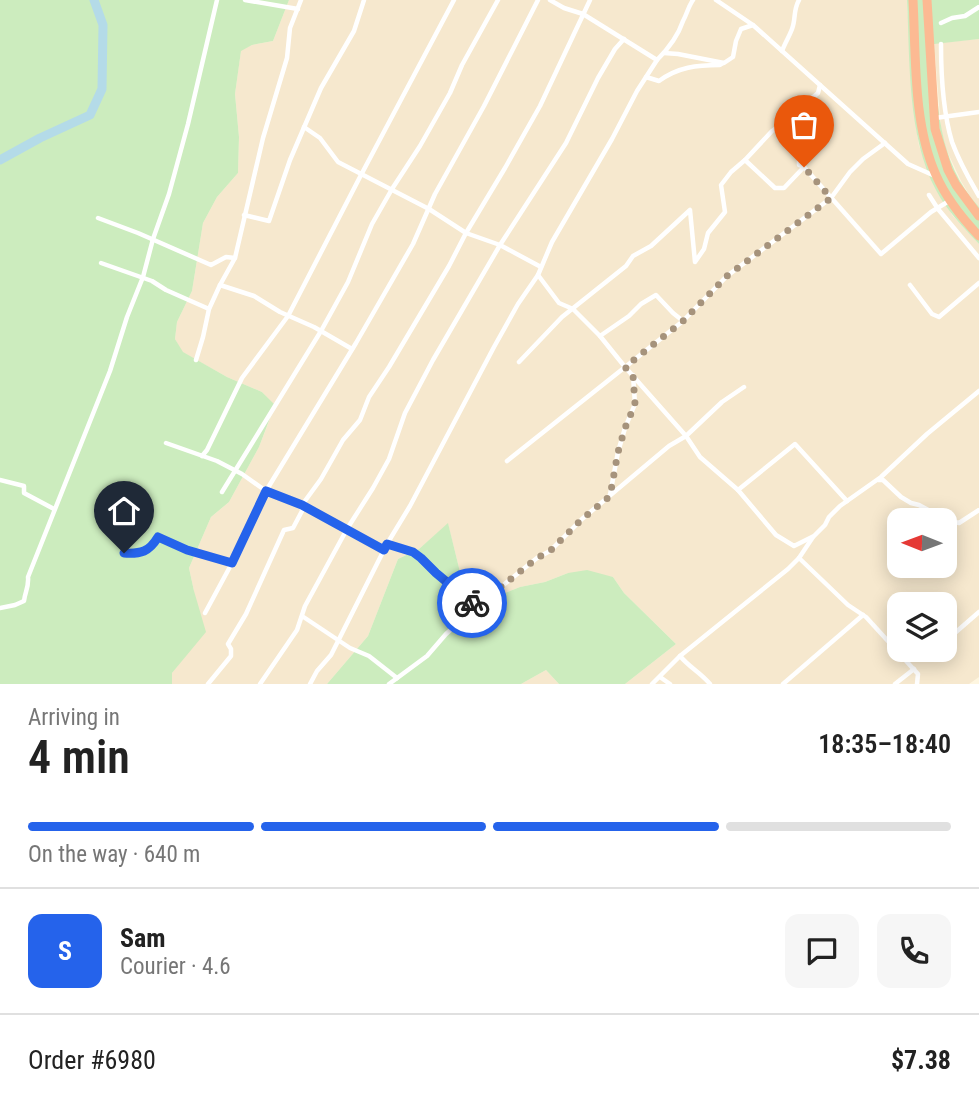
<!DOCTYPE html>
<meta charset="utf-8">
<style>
:root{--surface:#fff;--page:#f6f6f6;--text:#222;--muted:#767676;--line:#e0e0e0;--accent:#2563eb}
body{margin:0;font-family:"Roboto Condensed",sans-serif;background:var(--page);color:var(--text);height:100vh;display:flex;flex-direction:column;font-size:26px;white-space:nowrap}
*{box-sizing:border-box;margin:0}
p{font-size:23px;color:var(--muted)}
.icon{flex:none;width:38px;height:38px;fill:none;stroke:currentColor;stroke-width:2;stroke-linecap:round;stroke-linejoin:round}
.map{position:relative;height:684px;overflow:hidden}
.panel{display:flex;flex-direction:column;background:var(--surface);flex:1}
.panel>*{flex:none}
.needle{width:46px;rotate:271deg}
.controls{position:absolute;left:887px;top:508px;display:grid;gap:14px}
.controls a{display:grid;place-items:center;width:70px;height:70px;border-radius:14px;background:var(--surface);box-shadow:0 4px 18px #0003;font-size:35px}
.pin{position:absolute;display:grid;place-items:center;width:60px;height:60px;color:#fff;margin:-72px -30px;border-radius:50% 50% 50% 0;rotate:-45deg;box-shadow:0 0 7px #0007}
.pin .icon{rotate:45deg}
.courier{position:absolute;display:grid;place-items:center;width:70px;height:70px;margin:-35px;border:5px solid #2563eb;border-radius:50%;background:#fff;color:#222;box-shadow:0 2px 9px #0007}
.summary em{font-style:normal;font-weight:600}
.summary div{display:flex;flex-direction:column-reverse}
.summary{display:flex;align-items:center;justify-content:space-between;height:119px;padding:0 28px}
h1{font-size:46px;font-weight:600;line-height:52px}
.bar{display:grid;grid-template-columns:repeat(4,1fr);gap:10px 7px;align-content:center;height:84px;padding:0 28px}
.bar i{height:9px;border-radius:5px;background:var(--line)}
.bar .selected{background:var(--accent)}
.bar p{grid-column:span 4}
.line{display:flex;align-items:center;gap:18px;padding:0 28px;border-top:2px solid var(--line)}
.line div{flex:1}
.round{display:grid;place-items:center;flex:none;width:74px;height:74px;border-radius:14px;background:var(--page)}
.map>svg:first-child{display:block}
.residential{fill:#f6e8ce;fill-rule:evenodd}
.green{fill:#ccecbe}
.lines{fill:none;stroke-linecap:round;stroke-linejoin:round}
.river{stroke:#b4dbe8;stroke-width:9}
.street{stroke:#fff;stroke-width:4.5}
.highway{stroke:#fcba93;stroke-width:9}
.done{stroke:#a6937c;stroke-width:7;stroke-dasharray:0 12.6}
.route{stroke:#2563eb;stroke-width:9}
</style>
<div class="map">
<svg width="979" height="684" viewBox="0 0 979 684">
<rect width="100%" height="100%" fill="#fef6e0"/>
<g class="residential">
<path d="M289 0H907L913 105 919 146 952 215 979 244V677L969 684H625L676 644 624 593 613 577 568 573 545 582 520 587 495 597 472 589 460 572 448 524 419 549 398 559 368 636 327 684H172V673L186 655 194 591 189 568 211 517 229 502 259 447 275 406 262 392 227 377 182 352 175 339 177 322 192 291 203 223 217 197 238 173 239 137 235 94 241 50 252 45 273 41ZM900 520H945V565H900ZM900 604H945V649H900Z"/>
<polygon points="979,39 979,207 971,198 961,181 946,149 941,129 934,43"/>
<polygon points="546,670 559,684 521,684"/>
</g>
<g class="green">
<polygon points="0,0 289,0 273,41 252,45 241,51 235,94 239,137 238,173 217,197 203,223 192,291 177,322 175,339 183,352 227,377 262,392 275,405 259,447 229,502 211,517 189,568 194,591 206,632 172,673 172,684 0,684"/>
<path d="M907 0H979V39L934 44C937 103 937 161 979 207V244C963 227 947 211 936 190 907 136 910 60 907 0Z"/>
<polygon points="448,523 460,572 472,589 495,597 520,587 545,582 568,573 587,570 613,577 624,593 676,644 625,684 559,684 546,670 521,684 327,684 368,636 398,559 419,549"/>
</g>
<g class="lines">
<polyline class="river" points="0,160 40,138 90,115 102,89 103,25 94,0"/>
<g class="street">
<polyline points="245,0 298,9"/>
<path d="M550 0 564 8 583 14 657 60C668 49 678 36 683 21 687 14 688 7 693 0"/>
<polyline points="716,0 753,25 908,164 935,176"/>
<polyline points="941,23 952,18 965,16 979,7"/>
<path d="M941 44C941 75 943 112 952 142 959 161 969 179 979 196"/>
<path d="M782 51C785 43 789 37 792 29 796 19 793 10 799 0"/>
<polyline points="664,53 678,54 724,63 733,57 736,41 741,29 753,25"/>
<path d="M646 77 659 81C678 67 697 65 720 65L723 63"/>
<polyline points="935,118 979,112"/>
<polyline points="304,127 320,138 338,162 429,209 466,233 500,245 541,267"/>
<polyline points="745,160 772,131 782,124"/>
<polyline points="804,167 881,254 931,212 949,201"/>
<polyline points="929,195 938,209 979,258"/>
<polyline points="244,215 269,221 290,160 321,88 354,31 364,0"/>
<polyline points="98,218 138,233 211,265 226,257 235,258"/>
<polyline points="101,263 152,281 166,290 209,309"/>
<polyline points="538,275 559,303 573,309 600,336 625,367 686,436 700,457 738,490 776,535 794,546 814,536 825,525 829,517 840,506 881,477 927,434 979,391"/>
<polyline points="220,285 254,296 280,312 314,327 352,349"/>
<polyline points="910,285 932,314 939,317 979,283"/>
<polyline points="600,336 629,316 641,304 656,295 673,313 683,321 727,276 831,198 850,172 863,159 885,143"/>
<polyline points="196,360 203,337 209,309 220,285 235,258 263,138 287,58 290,28 301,0"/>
<polyline points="519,362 562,317 626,266 633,256 651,246 690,210 695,262 704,249 708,233 725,212 721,185 731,172 745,160 775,188 784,188 804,167 799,165 799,157 786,141 786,127 782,124 818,93 820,85"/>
<polyline points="166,443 217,461 242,474 266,491 302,505 384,550"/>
<polyline points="202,456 207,450 242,378 288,316 361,175 454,0"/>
<polyline points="507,461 683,321"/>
<polyline points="0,480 24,486 24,493 54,509"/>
<polyline points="878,480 883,480 901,497 911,503 919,505 947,520 959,523 979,510"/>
<polyline points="738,490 795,444 847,501"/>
<polyline points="222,492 321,331 348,282 372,224 392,189 420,146 450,93 462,65 498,0"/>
<polyline points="610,495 618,452 625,428 635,404 633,375"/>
<polyline points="813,537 799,558 848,605 866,617 918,674 917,684"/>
<polyline points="387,544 413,552 421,557 436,573 476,607"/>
<path d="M124 553C141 554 149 552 158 537L187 549 232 563"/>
<path d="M0 608 15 605 24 601C25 592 29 587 28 577L110 371 127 317 143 277 153 239 169 194 188 124 217 0"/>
<polyline points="205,613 232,563 266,491 356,343 413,244 435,194 484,106 538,0"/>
<polyline points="302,616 350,648 369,656 397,678"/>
<polyline points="945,638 956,632 979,612"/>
<polyline points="896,646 909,658 924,649"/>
<path d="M680 656C689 667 701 673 710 684"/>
<polyline points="660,677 670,684"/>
<polyline points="208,684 231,656 231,649 228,644 246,614 284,530 293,528 302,511 302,505 321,479 343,440 360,420 369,397 389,367 449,266 466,233 505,168 540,106 590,0"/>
<polyline points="260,684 297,630 305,606 347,529 373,488 389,459 405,413 433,360 500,245 566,143 598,78 615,49 624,39"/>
<polyline points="310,684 317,671 331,655 387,544 410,506 494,347 518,304 538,275 552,242 612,139 637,91 657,60"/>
<polyline points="389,684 427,656 446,634 476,607 537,558 550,551 582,519 669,446 686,436 722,402 744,387"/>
<polyline points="652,684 680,656 788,569 799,558"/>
<polyline points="783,684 863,615"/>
<polyline points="895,684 914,669"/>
</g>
<g class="highway">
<path d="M913 0C916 56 913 124 936 175 946 198 962 218 979 236"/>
<polyline points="927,0 935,129 948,170 956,185 979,216"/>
</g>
</g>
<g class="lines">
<polyline class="done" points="472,603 476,607 537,558 550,551 582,519 610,496 618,452 625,428 635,404 633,375 625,367 683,321 727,276 831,198 804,167"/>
<path class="route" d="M124 553C141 554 149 552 158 537L187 550 232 563 266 491 302 505 384 550 387 544 413 552 421 558 436 573 472 603"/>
</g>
</svg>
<div class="controls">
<a><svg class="needle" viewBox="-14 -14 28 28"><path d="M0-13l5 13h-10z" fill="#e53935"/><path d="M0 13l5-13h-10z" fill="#767676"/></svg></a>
<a><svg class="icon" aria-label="layers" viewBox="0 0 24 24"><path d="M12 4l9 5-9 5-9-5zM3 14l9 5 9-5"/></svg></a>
</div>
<div class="pin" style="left:804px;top:167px;background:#ea580c"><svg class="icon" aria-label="bag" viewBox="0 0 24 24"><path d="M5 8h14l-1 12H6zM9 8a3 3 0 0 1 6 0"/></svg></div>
<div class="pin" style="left:124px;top:553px;background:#1f2937"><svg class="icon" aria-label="home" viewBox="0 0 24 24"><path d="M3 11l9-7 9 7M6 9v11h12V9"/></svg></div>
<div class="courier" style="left:472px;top:603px"><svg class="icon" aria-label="bike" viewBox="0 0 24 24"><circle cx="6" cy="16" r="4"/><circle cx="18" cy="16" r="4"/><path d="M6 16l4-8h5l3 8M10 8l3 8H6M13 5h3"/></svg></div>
</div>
<section class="panel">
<div class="summary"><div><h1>4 min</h1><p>Arriving in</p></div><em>18:35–18:40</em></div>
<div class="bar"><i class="selected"></i><i class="selected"></i><i class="selected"></i><i></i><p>On the way · 640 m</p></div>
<div class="line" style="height:126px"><b class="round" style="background:var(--accent);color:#fff">S</b><div><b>Sam</b><p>Courier · 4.6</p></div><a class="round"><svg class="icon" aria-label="chat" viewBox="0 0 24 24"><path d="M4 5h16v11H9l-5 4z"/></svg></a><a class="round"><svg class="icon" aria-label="phone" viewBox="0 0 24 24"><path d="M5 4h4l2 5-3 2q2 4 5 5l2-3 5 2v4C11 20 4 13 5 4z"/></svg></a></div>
<div class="line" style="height:91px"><div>Order #6980</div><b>$7.38</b></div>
</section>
